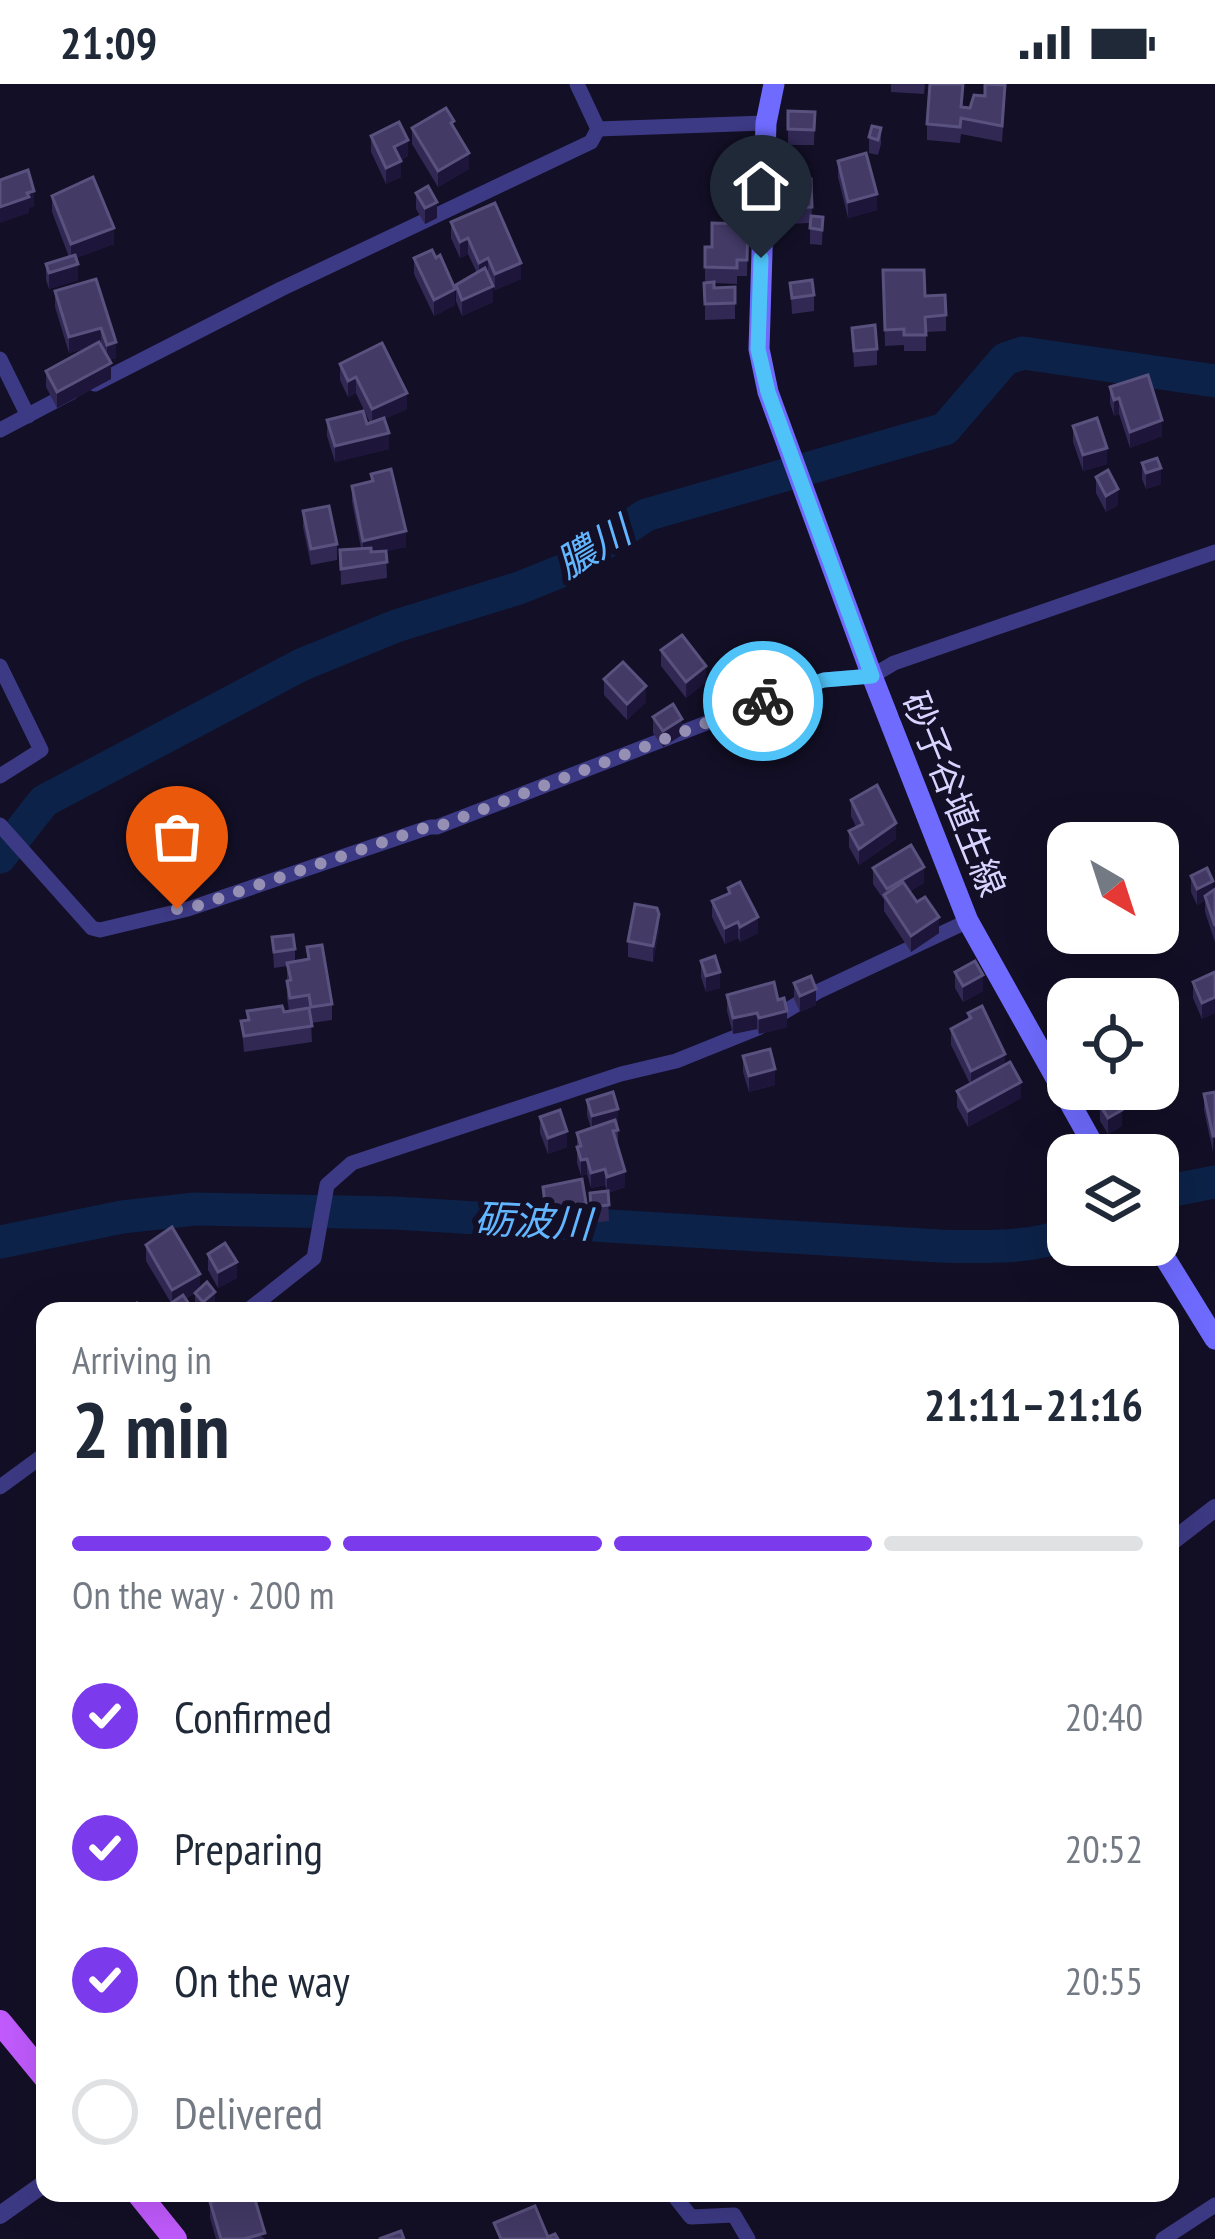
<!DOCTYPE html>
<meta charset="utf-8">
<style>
:root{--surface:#fff;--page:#f2f2f3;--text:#1f2937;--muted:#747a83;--line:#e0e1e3;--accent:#7c3aed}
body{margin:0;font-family:"PT Sans Narrow","Noto Sans JP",sans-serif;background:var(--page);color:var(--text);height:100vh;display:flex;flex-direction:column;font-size:45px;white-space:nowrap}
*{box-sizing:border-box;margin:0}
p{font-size:39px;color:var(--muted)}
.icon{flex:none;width:66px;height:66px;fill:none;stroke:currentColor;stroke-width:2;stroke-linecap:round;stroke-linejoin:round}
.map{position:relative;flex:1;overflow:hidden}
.details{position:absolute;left:36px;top:1218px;width:1143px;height:900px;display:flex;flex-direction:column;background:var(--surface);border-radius:24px;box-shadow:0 12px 48px #0002}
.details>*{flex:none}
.needle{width:78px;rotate:141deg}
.controls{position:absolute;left:1047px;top:738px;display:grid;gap:24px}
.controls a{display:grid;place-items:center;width:132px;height:132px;border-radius:24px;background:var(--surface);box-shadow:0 12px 48px #0002;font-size:60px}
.pin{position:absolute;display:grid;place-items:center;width:102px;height:102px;color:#fff;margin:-123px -51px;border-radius:50% 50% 50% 0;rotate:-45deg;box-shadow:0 0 12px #0007}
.pin .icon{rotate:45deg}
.courier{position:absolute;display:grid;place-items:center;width:120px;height:120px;margin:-60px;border:9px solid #4fc3f7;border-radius:50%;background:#fff;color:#222;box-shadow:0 3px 15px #0007}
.summary em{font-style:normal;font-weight:700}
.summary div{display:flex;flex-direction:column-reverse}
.summary{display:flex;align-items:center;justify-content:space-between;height:204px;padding:0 36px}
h1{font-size:78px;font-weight:700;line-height:90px}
.bar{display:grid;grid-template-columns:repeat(4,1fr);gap:18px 12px;align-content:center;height:144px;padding:0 36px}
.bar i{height:15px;border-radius:9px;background:var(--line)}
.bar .selected{background:var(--accent)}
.bar p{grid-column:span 4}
ol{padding:0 36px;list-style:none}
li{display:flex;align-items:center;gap:36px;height:132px}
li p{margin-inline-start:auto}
li .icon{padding:12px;border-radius:50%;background:var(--accent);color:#fff;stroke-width:4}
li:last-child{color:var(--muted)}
li i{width:66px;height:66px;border:6px solid var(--line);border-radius:50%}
.status{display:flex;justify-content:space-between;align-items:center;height:84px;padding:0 60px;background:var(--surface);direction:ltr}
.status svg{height:33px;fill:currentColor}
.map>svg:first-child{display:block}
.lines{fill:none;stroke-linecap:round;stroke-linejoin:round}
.river{stroke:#0c2248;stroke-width:33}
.minor{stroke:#3d3a85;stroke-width:15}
.tertiary{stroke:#3d3a85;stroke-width:18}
.secondary{stroke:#6f6bff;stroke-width:21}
.primary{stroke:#c25bff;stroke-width:24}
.wall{fill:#312854}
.shaded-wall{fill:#1d163a}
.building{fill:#433a66;stroke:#5a527e;stroke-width:3}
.done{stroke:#948fb3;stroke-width:12;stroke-dasharray:0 21.6}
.route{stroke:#4fc3f7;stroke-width:15}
.labels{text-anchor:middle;stroke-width:12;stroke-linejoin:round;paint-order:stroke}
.street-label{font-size:36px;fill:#d9d4ff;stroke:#130f26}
.water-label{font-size:39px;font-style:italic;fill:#62b6ff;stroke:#130f26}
</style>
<div class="status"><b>21:09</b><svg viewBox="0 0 49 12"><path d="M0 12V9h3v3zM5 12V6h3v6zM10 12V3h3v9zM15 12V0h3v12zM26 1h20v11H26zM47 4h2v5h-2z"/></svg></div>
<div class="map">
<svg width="1215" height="2155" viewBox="0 0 1215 2155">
<rect width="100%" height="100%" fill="#130f26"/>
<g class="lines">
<g class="river">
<polyline points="0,773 44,717 301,581 396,542 519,504 564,486 646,431 945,345 1005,275 1023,269 1215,297"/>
<polyline points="1158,1109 1215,1098"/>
<path d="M0 1158 122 1133 195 1125 394 1129 940 1162C982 1163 1028 1165 1068 1150"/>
</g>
<g class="minor">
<polyline points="577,0 598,45"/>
<polyline points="598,45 766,39"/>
<polyline points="0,275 28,332"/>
<polyline points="95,300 281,205 591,58 598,45"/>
<polyline points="0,346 72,308"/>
<polyline points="0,582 41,666 0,692"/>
<polyline points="0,741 92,844 100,846 188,825 430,743 437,743 766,616 823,596 872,592 894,579 1215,468"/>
<polyline points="247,1227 314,1174 327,1101 352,1079 621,990 676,977 758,944 817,908 968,837"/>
<polyline points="0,1403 45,1370"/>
<polyline points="672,2109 691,2133 734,2131 748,2155"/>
<polyline points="1163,2155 1215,2121"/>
</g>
<g class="tertiary">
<polyline points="1170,1459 1215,1424"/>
<polyline points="0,2131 45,2099"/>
</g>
<g class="secondary">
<polyline points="774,0 766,39 759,265 768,308 872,592 968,837 1099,1071"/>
<polyline points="1157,1161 1215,1255"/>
</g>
<g class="primary">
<polyline points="0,1938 45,1993"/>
<polyline points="138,2109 175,2155"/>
</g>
</g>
<g class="wall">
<polygon points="891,0 925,0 924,10 891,8"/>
<polygon points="985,12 1005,17 1002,58 961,50 960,59 927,56 927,40 963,23 970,24"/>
<polygon points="788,27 815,28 814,61 788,61"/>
<polygon points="412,44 454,44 469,85 438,103 412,60"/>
<polygon points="881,44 881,60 878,71 869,69 869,53"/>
<polygon points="371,52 408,72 401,76 401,93 386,100 371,68"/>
<polygon points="838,77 877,126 848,134 838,93"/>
<polygon points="811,95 812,132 823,133 822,161 810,160 810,139 786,140 786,96"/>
<polygon points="416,109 437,134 425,140 416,125"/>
<polygon points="52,112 114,160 76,174 78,196 49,205 46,196 46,180 69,173 52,128"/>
<polygon points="451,138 521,195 495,206 488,190 493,218 462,232 456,217 456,201 477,189 468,170 460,174 451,154"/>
<polygon points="748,140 747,192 737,192 737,200 714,199 714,204 735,203 735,235 705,236 705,163 712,163"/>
<polygon points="414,174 455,221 434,232 414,190"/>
<polygon points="883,186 925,212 946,231 946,247 926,248 926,267 904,267 904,261 885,262"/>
<polygon points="96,195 116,274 109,276 111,295 57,324 46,303 46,287 91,263 69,269 55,223 55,207"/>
<polygon points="790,199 814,211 814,227 792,230"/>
<polygon points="852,244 877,265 877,281 854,283"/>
<polygon points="340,280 407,325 384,335 389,365 335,378 327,352 327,336 370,339 356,309 348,313 340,296"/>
<polygon points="1110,303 1162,352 1130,364 1119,330 1114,332 1110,319"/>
<polygon points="1073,342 1107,380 1083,387 1073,358"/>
<polygon points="1142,379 1161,400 1146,405 1142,395"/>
<polygon points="371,390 406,463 386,467 387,494 341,501 340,466 361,464 352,418 352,402 371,397"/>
<polygon points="1096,393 1118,421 1106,428 1096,409"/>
<polygon points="303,427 337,460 337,476 311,481 303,443"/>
<polygon points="661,566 706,598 686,614 661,582"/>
<polygon points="604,595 646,618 627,636 604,611"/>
<polygon points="653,633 682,651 663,663 653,649"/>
<polygon points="851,716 896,755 859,781 849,763 849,747 856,743 851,732"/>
<polygon points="873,784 924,799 910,807 939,849 911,868 884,827 884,816 873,800"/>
<polygon points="1191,792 1213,807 1215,805 1215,858 1205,828 1205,817 1197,821 1191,808"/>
<polygon points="728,804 758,849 740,858 738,854 725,860 712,833 712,817 728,810"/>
<polygon points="659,846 653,878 628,873 628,857"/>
<polygon points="272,853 295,865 295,877 307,875 307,863 332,920 332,936 311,939 312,958 244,968 241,937 247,936 247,927 289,927 287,913 287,882 274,884"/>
<polygon points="701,877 720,904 706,908 701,893"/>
<polygon points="955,888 983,907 963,918 955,904"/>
<polygon points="1215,888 1215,929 1202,935 1193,914 1193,898"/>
<polygon points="794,899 816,921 800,928 794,915"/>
<polygon points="727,911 787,943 759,950 757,945 733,950 727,927"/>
<polygon points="968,929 1005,981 1021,1014 968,1043 957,1023 957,1007 970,1000 951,961 951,945 968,936"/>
<polygon points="743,972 775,1001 749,1008 743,988"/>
<polygon points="1111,1005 1157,1005 1157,1007 1123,1026"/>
<polygon points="1215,1008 1213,1068 1204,1026 1204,1010"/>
<polygon points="587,1016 618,1041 618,1062 625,1103 608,1109 609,1137 591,1139 590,1109 607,1108 605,1101 591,1104 587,1090 581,1092 577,1079 577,1049 591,1044 587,1031"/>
<polygon points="1100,1021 1122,1042 1108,1050 1100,1037"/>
<polygon points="540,1033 567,1063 548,1070 540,1049"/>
<polygon points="543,1103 586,1119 586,1135 553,1139 553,1135 545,1136"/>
<polygon points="146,1161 200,1205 215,1224 212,1227 197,1227 195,1225 195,1209 185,1215 193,1227 164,1227 164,1224 171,1219 146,1177"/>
<polygon points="208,1170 237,1194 218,1204 208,1186"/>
<polygon points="210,2118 265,2155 268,2155 216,2155 210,2134"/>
</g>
<g class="shaded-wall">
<polygon points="408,56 408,72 394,79 394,63"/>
<polygon points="469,69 469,85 438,103 438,87"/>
<polygon points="401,77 401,93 386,100 386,84"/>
<polygon points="34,107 34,123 29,124 29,129 0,139 0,123"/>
<polygon points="877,110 877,126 848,134 848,118"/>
<polygon points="437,118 437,134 425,140 425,124"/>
<polygon points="114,144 114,160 71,176 71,160"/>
<polygon points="468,154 468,170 460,174 460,158"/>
<polygon points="488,174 488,190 479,195 479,179"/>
<polygon points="521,179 521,195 495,206 495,190"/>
<polygon points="78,180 78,196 49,205 49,189"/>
<polygon points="493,202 493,218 462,232 462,216"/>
<polygon points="455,205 455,221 434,232 434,216"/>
<polygon points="101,244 101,260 69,269 69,253"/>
<polygon points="116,258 116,274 107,277 107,261"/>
<polygon points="111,279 111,295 57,324 57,308"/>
<polygon points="356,293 356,309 348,313 348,297"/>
<polygon points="407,309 407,325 372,341 372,325"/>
<polygon points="1119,314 1119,330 1114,332 1114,316"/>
<polygon points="1162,336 1162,352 1130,364 1130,348"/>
<polygon points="389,349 389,365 335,378 335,362"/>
<polygon points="1107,364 1107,380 1083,387 1083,371"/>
<polygon points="1161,384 1161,400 1146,405 1146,389"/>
<polygon points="1118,405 1118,421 1106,428 1106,412"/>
<polygon points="406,447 406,463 363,473 363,457"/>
<polygon points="706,582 706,598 686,614 686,598"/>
<polygon points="646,602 646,618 627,636 627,620"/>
<polygon points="682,635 682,651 663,663 663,647"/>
<polygon points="896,739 896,755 859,781 859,765"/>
<polygon points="924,783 924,799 890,820 887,815 887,805"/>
<polygon points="1213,797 1213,813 1205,812 1205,817 1197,821 1197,805"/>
<polygon points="659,830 659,846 653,878 653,862"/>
<polygon points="758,833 758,849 740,858 740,843"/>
<polygon points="939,833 939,849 911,868 911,852"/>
<polygon points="738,838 738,854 725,860 725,844"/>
<polygon points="720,888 720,904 706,908 706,892"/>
<polygon points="983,891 983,907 963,918 963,902"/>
<polygon points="816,905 816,921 800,928 800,912"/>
<polygon points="1215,913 1215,929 1202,935 1202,919"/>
<polygon points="787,927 787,943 759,950 759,934"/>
<polygon points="757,929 757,945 733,950 733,934"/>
<polygon points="1005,970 1005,986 971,1002 971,987"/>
<polygon points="775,985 775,1001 749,1008 749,992"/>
<polygon points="1021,998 1021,1014 968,1043 968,1027"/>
<polygon points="1133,1005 1157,1005 1157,1007 1123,1026 1123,1010"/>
<polygon points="618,1025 618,1041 592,1048 592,1032"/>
<polygon points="1122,1026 1122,1042 1108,1050 1108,1034"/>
<polygon points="567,1047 567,1063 548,1070 548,1054"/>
<polygon points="587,1075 587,1090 581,1092 581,1076"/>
<polygon points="605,1085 605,1101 591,1104 591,1089"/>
<polygon points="625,1087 625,1103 607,1109 607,1093"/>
<polygon points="237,1178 237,1194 218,1204 218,1188"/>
<polygon points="200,1190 200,1206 172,1222 172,1206"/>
<polygon points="215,1208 215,1224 212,1227 203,1227 203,1218"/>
</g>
<g class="building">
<polygon points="930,0 963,0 961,23 970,24 974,11 985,12 985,0 1005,1 1002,42 961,34 960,43 927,40"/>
<polygon points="446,24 454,37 451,39 469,69 438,87 412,44"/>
<polygon points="788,27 815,28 814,46 788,45"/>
<polygon points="399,38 408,56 394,63 401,77 386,84 371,52"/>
<polygon points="872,42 881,44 878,56 869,53"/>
<polygon points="866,69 877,110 848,118 838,77"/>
<polygon points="28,86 34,107 27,109 29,113 0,123 0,96"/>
<polygon points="93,93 114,144 71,160 52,112"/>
<polygon points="811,95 812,123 786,124 786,96"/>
<polygon points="428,102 437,118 425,124 416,109"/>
<polygon points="495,119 521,179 495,190 488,174 479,179 468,154 460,158 451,138"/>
<polygon points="811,132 823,133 822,146 810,144"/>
<polygon points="712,139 748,140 747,176 737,176 737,184 705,183 705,163 712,163"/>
<polygon points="432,166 436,174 440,171 455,205 434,216 414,174"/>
<polygon points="75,171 78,180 49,189 46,180"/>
<polygon points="485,184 493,202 462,216 456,201"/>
<polygon points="883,186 924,186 925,212 945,211 946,231 925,233 926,251 904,251 904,245 885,246"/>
<polygon points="96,195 116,258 107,261 101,244 69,253 55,207"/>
<polygon points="812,196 814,211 792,214 790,199"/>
<polygon points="714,198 714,204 735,203 735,219 705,220 704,199"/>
<polygon points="875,241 877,265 854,267 852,244"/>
<polygon points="99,258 111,279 57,308 46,287"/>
<polygon points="382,259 407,309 372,325 356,293 348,297 340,280"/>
<polygon points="1148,291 1162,336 1130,348 1119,314 1114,316 1110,303"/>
<polygon points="363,327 367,340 384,334 389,349 335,362 327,336"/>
<polygon points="1097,334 1107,364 1083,371 1073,342"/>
<polygon points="1157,374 1161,384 1146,389 1142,379"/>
<polygon points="391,385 406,447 363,457 352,402 373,397 371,390"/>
<polygon points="1108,386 1118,405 1106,412 1096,393"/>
<polygon points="329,422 337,460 311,465 303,427"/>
<polygon points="371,464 371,468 386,467 387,478 341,485 340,466"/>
<polygon points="682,551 706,582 686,598 661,566"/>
<polygon points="623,578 646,602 627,620 604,595"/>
<polygon points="673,620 682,635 663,647 653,633"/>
<polygon points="877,701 896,739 859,765 849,747 863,740 851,716"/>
<polygon points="911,761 924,783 887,805 873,784"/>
<polygon points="1207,784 1213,797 1197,805 1191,792"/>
<polygon points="740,798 758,833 740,843 738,838 725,844 712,817 730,809 728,804"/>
<polygon points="903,798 917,818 925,813 939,833 911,852 884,811"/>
<polygon points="1215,805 1215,842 1205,812"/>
<polygon points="635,820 657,824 659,830 653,862 628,857"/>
<polygon points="293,851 295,865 274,868 272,853"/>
<polygon points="322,861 332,920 311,923 309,911 290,914 287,897 291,896 287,879 309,875 307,863"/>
<polygon points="715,872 720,888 706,892 701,877"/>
<polygon points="975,877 983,891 963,902 955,888"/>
<polygon points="1215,888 1215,913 1202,919 1193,898"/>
<polygon points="811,892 816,905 800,912 794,899"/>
<polygon points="774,898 778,916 784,914 787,927 759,934 757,929 733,934 727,911"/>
<polygon points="282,922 284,928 309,924 312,942 244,952 241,937 249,936 247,927"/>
<polygon points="982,922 1005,970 971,987 951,945 971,934 968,929"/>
<polygon points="770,965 775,985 749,992 743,972"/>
<polygon points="1010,978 1021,998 968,1027 957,1007"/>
<polygon points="613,1008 618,1025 592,1032 587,1016"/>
<polygon points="1215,1008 1215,1052 1213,1052 1204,1010"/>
<polygon points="1115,1013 1122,1026 1108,1034 1100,1021"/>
<polygon points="560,1026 567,1047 548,1054 540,1033"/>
<polygon points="615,1036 618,1046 613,1047 625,1087 607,1093 605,1085 591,1089 587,1075 581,1076 577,1063 581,1062 577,1049"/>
<polygon points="582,1095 586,1119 553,1123 553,1119 545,1120 543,1103"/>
<polygon points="608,1107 609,1121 591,1123 590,1109"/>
<polygon points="172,1143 200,1190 172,1206 146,1161"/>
<polygon points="225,1159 237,1178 218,1188 208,1170"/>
<polygon points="207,1198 215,1208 203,1218 195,1209"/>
<polygon points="183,1211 193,1226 166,1227 164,1224"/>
<polygon points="137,1219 144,1227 128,1227"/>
<polygon points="242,2109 253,2109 265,2149 244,2155 221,2155 210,2118"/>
<polygon points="535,2122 548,2153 555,2150 558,2155 501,2155 494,2139"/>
<polygon points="401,2147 404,2155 379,2155"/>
</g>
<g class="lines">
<polyline class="done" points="177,825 188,825 430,742 437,743 763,617"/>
<polyline class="route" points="761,174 758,265 768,308 872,592 824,596 763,617"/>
</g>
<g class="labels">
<g class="street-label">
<text transform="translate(954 710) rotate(68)" y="13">砂子谷埴生線</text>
</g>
<g class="water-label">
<text transform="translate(593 463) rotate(-31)" y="14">膿川</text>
<text transform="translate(533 1137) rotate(3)" y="14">砺波川</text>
</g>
</g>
</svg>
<div class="controls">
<a><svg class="needle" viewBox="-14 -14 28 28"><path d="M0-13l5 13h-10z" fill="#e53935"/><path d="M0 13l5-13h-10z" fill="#747a83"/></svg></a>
<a><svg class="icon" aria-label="locate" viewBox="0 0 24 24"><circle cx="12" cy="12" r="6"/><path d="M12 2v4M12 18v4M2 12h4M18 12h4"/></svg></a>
<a><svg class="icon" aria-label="layers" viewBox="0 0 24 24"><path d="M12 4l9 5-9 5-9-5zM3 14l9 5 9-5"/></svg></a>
</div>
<div class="pin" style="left:177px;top:825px;background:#ea580c"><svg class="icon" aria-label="bag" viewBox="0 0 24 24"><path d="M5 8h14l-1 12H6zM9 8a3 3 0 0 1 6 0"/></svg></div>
<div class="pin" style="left:761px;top:174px;background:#1f2937"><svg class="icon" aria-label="home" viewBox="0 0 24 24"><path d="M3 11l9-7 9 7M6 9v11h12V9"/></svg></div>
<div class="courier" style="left:763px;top:617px"><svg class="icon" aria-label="bike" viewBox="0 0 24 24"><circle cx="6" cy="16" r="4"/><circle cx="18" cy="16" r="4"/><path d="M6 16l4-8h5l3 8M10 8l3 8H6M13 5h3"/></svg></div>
<section class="details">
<div class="summary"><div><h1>2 min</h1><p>Arriving in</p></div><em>21:11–21:16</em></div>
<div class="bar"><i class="selected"></i><i class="selected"></i><i class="selected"></i><i></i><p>On the way · 200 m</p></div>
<ol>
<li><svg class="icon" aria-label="check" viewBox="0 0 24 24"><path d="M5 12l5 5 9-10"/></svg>Confirmed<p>20:40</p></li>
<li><svg class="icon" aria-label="check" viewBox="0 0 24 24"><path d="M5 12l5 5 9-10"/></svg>Preparing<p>20:52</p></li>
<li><svg class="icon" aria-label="check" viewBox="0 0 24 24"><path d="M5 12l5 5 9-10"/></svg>On the way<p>20:55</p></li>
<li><i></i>Delivered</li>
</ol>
</section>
</div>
